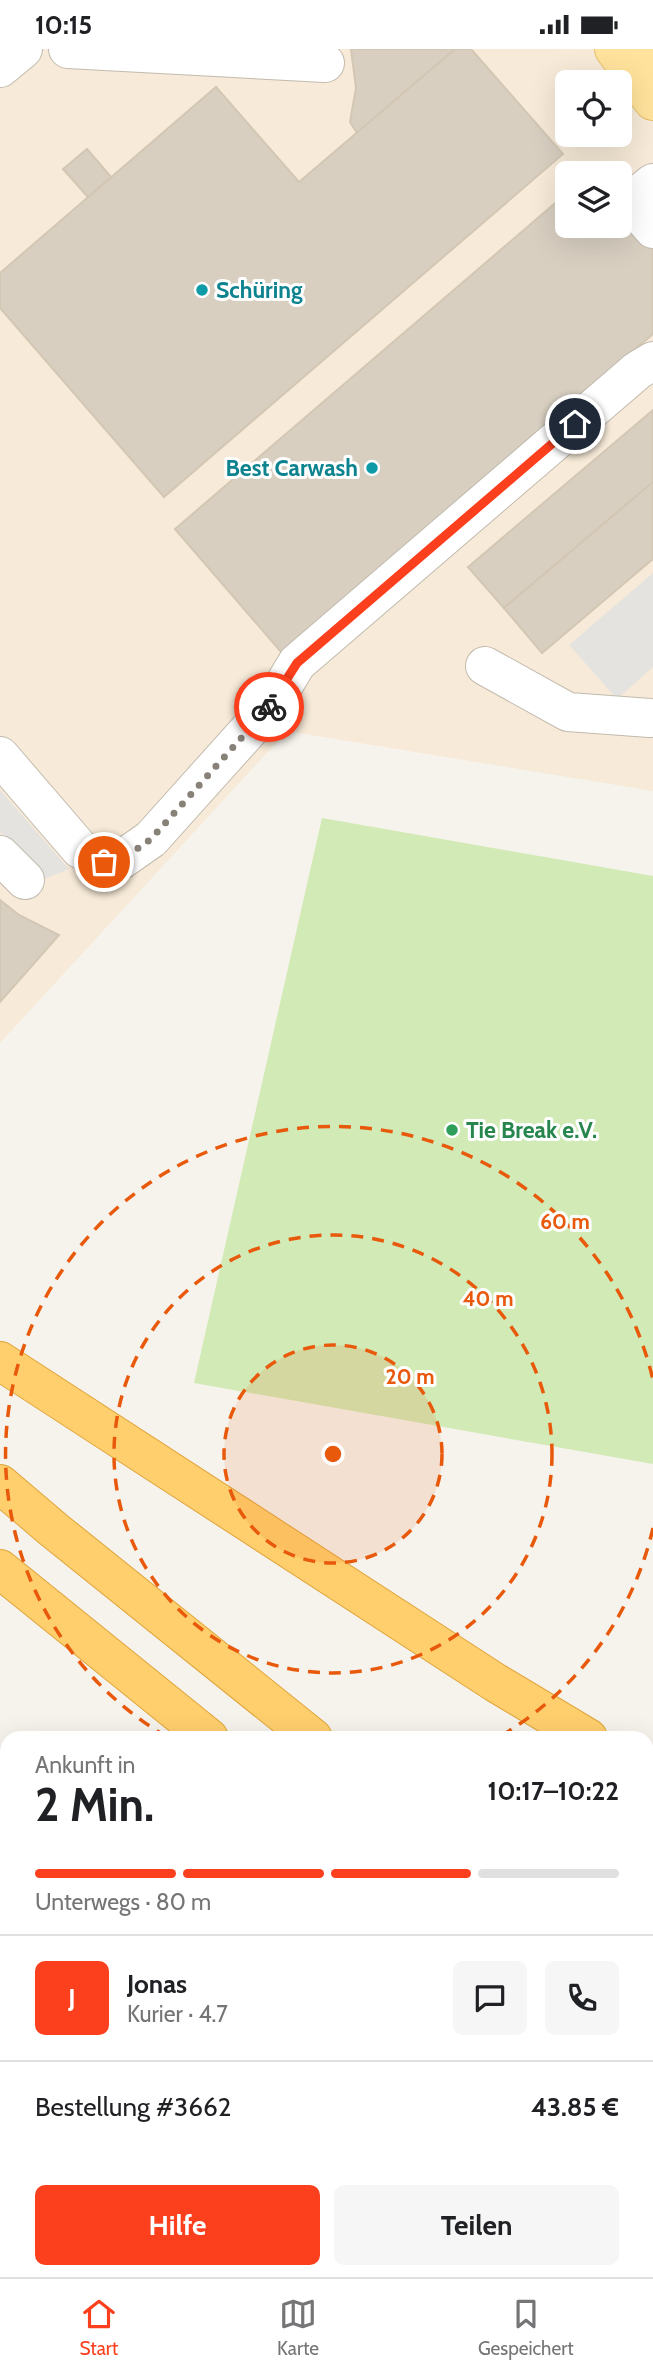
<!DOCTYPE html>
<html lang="de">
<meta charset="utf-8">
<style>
:root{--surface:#fff;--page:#f6f6f6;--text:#202124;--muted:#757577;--line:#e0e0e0;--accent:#fc3f1d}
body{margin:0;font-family:Cabin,sans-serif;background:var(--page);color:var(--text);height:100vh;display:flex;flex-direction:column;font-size:26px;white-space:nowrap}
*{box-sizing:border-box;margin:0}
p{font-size:23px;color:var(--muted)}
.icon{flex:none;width:38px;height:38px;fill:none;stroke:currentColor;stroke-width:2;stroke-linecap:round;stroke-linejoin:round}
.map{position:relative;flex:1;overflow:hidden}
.panel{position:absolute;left:0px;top:1682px;width:654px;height:548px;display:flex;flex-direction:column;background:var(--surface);border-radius:21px 21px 0 0;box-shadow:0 7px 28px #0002}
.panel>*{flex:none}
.buttons{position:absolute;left:555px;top:21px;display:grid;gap:14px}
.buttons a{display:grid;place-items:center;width:77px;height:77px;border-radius:10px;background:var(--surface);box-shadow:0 7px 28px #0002;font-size:35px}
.pin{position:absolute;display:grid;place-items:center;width:60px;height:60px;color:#fff;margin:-30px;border:4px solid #fff;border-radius:50%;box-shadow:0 2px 7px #0007}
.courier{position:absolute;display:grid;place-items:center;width:70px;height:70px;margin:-35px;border:5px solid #fc3f1d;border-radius:50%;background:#fff;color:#222;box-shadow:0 2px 9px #0007}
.summary em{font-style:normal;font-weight:700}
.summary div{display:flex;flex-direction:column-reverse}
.summary{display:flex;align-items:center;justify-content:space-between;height:119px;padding:0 35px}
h1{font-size:46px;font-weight:700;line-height:52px}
.bar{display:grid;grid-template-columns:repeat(4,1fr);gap:10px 7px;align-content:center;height:84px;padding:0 35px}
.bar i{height:9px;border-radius:5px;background:var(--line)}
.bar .selected{background:var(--accent)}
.bar p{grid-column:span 4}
.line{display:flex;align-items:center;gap:18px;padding:0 35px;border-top:2px solid var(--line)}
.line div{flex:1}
.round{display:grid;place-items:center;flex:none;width:74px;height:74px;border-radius:10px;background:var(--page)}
.action{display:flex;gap:14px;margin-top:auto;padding:14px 35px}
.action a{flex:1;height:80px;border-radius:10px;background:var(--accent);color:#fff;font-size:28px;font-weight:700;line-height:80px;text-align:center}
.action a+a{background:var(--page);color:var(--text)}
.status{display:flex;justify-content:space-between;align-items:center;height:49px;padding:0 35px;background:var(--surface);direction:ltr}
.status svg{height:19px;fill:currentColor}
.dock{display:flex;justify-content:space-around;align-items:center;height:98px;border-top:2px solid var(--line);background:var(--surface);font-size:19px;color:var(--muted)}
.dock a{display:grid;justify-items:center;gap:4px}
.dock .selected{color:var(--accent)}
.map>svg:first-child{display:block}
.commercial{fill:#f7ead8;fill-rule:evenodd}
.green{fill:#d2eab5}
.parking{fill:#e5e3e0}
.building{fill:#d8cfc1;stroke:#d3c7b4;stroke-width:2}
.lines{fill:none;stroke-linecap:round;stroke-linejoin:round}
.minor-casing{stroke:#c2bbae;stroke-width:40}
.major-casing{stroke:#e6c16a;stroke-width:40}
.highway-casing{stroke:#e0a43c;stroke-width:40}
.minor{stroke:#fff;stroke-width:38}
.major{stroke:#ffe39c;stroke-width:38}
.highway{stroke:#ffcf6e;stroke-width:38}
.done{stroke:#878178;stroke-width:7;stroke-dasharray:0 12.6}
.route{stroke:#fc3f1d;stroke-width:9}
.ring{fill:none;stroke:#e8590c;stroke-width:3.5;stroke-dasharray:12 9}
.culture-dot{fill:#0f9aa8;stroke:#fff;stroke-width:2.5}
.leisure-dot{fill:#2e9e5b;stroke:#fff;stroke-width:2.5}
.labels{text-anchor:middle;stroke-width:6;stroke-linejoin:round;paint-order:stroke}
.culture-label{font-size:23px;font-weight:bold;fill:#0d838f;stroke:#fff;text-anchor:start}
.leisure-label{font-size:23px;font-weight:bold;fill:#27864d;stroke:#fff;text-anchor:start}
.centre{fill:#e8590c;stroke:#fff;stroke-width:3.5}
.ring-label{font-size:21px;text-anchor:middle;font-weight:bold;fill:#e8590c;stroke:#fff;stroke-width:6;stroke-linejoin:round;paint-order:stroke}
</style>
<div class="status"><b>10:15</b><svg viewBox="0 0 49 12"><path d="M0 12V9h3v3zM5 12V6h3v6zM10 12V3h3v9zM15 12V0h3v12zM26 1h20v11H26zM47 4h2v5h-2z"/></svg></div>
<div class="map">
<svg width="653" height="2228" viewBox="0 0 653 2228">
<rect width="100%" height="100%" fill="#f6f3ec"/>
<path class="commercial" d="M0 0H653V742L287 682 0 994ZM567 33H620V86H567ZM567 124H620V177H567Z"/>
<g class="green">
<polygon points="322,769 653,827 653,1415 194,1334"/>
<polygon points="7,1956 7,2181 0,2173 0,1963"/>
<polygon points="40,2223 481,2223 479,2228 44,2228"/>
</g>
<g class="parking">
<polygon points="653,524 653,618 617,650 569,596"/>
<polygon points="0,741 69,820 42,831 0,783"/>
</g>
<g class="building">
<polygon points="351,0 453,0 454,1 357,84 350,73 356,39"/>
<polygon points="471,0 563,105 164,448 0,259 0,224 216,38 299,133 455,0"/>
<polygon points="87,100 111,128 88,148 63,120"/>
<polygon points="567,144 567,177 620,177 620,157 653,196 653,285 282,604 175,480"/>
<polygon points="653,361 653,433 504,559 468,518"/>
<polygon points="653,433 653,510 542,604 504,559"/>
<polygon points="0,851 19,866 59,886 0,953"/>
</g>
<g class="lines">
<g class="minor-casing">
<g id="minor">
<polyline points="68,0 325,14"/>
<polyline points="0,19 23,0"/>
<polyline points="653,134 630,153 653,180"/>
<polyline points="485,617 568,663 650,669"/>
<polyline points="0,707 80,800 104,813 121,811 151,790 273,654 297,614 638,321 653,312"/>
<polyline points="0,806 25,831"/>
<polyline points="423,2222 431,2228"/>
</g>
</g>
<g class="major-casing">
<g id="major">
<polyline points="614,0 653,52"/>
<polyline points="650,0 653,3"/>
<polyline points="648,2094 653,2083"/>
<polyline points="578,2228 581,2222"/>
</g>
</g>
<g class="highway-casing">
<g id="highway">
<polyline points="0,1312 496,1634 588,1689"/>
<polyline points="0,1435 54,1481 313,1689"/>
<polyline points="0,1520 209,1689"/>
<polyline points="648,1744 653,1748"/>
<polyline points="0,1874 7,1867"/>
<polyline points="648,1956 653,1960"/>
<polyline points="648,2042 653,2047"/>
</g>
</g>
<use href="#minor" class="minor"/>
<use href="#major" class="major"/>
<use href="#highway" class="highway"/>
</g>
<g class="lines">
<polyline class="done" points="104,813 121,811 151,790 269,658"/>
<polyline class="route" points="269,658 297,614 575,375"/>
</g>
<circle cx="333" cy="1405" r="109" fill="#e8590c" fill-opacity=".12"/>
<g class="ring">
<circle cx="333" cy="1405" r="109"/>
<circle cx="333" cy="1405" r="219"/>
<path d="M653 1479A328 328 0 0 1 499 1688M167 1688A328 328 0 1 1 653 1331"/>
</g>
<g class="culture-dot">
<circle cx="202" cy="241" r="7"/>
<circle cx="372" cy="419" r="7"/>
</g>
<circle class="leisure-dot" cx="452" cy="1081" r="7"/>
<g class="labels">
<g class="culture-label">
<text x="216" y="249">Schüring</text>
<text x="358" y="427" text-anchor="end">Best Carwash</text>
</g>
<g class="leisure-label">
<text x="466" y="1089">Tie Break e.V.</text>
</g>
</g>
<circle cx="333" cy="1405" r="10" class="centre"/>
<g class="ring-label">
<text x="565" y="1180">60 m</text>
<text x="488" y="1257">40 m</text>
<text x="410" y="1335">20 m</text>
</g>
</svg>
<div class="buttons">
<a><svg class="icon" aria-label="locate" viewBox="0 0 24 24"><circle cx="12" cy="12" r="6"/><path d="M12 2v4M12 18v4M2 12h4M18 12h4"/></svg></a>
<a><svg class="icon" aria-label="layers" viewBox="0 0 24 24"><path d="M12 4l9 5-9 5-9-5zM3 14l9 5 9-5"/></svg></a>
</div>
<div class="pin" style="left:104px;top:813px;background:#ea580c"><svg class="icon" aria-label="bag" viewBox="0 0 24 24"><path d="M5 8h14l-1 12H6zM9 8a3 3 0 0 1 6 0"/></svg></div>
<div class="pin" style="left:575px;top:375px;background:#1f2937"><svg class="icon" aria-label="home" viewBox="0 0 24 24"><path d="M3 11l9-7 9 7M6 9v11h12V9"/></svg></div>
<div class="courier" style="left:269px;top:658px"><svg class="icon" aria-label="bike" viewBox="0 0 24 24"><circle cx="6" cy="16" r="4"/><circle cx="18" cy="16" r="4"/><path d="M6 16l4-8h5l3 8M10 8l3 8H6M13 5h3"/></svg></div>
<section class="panel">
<div class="summary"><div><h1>2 Min.</h1><p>Ankunft in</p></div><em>10:17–10:22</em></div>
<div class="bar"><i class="selected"></i><i class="selected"></i><i class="selected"></i><i></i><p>Unterwegs · 80 m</p></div>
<div class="line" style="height:126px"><b class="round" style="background:var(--accent);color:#fff">J</b><div><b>Jonas</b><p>Kurier · 4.7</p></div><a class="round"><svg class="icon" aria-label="chat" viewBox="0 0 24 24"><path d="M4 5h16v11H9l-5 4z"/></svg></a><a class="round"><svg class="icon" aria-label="phone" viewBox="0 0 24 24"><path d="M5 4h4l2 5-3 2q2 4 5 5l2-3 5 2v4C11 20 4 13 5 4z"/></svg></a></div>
<div class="line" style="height:91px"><div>Bestellung #3662</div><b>43.85 €</b></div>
<div class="action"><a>Hilfe</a><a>Teilen</a></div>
</section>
</div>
<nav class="dock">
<a class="selected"><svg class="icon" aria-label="home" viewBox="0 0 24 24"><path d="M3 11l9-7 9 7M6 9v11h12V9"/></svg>Start</a>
<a><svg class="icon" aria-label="map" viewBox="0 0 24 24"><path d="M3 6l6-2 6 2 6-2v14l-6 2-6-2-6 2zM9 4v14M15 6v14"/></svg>Karte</a>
<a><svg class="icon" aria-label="saved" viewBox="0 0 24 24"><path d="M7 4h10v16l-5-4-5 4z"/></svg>Gespeichert</a>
</nav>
